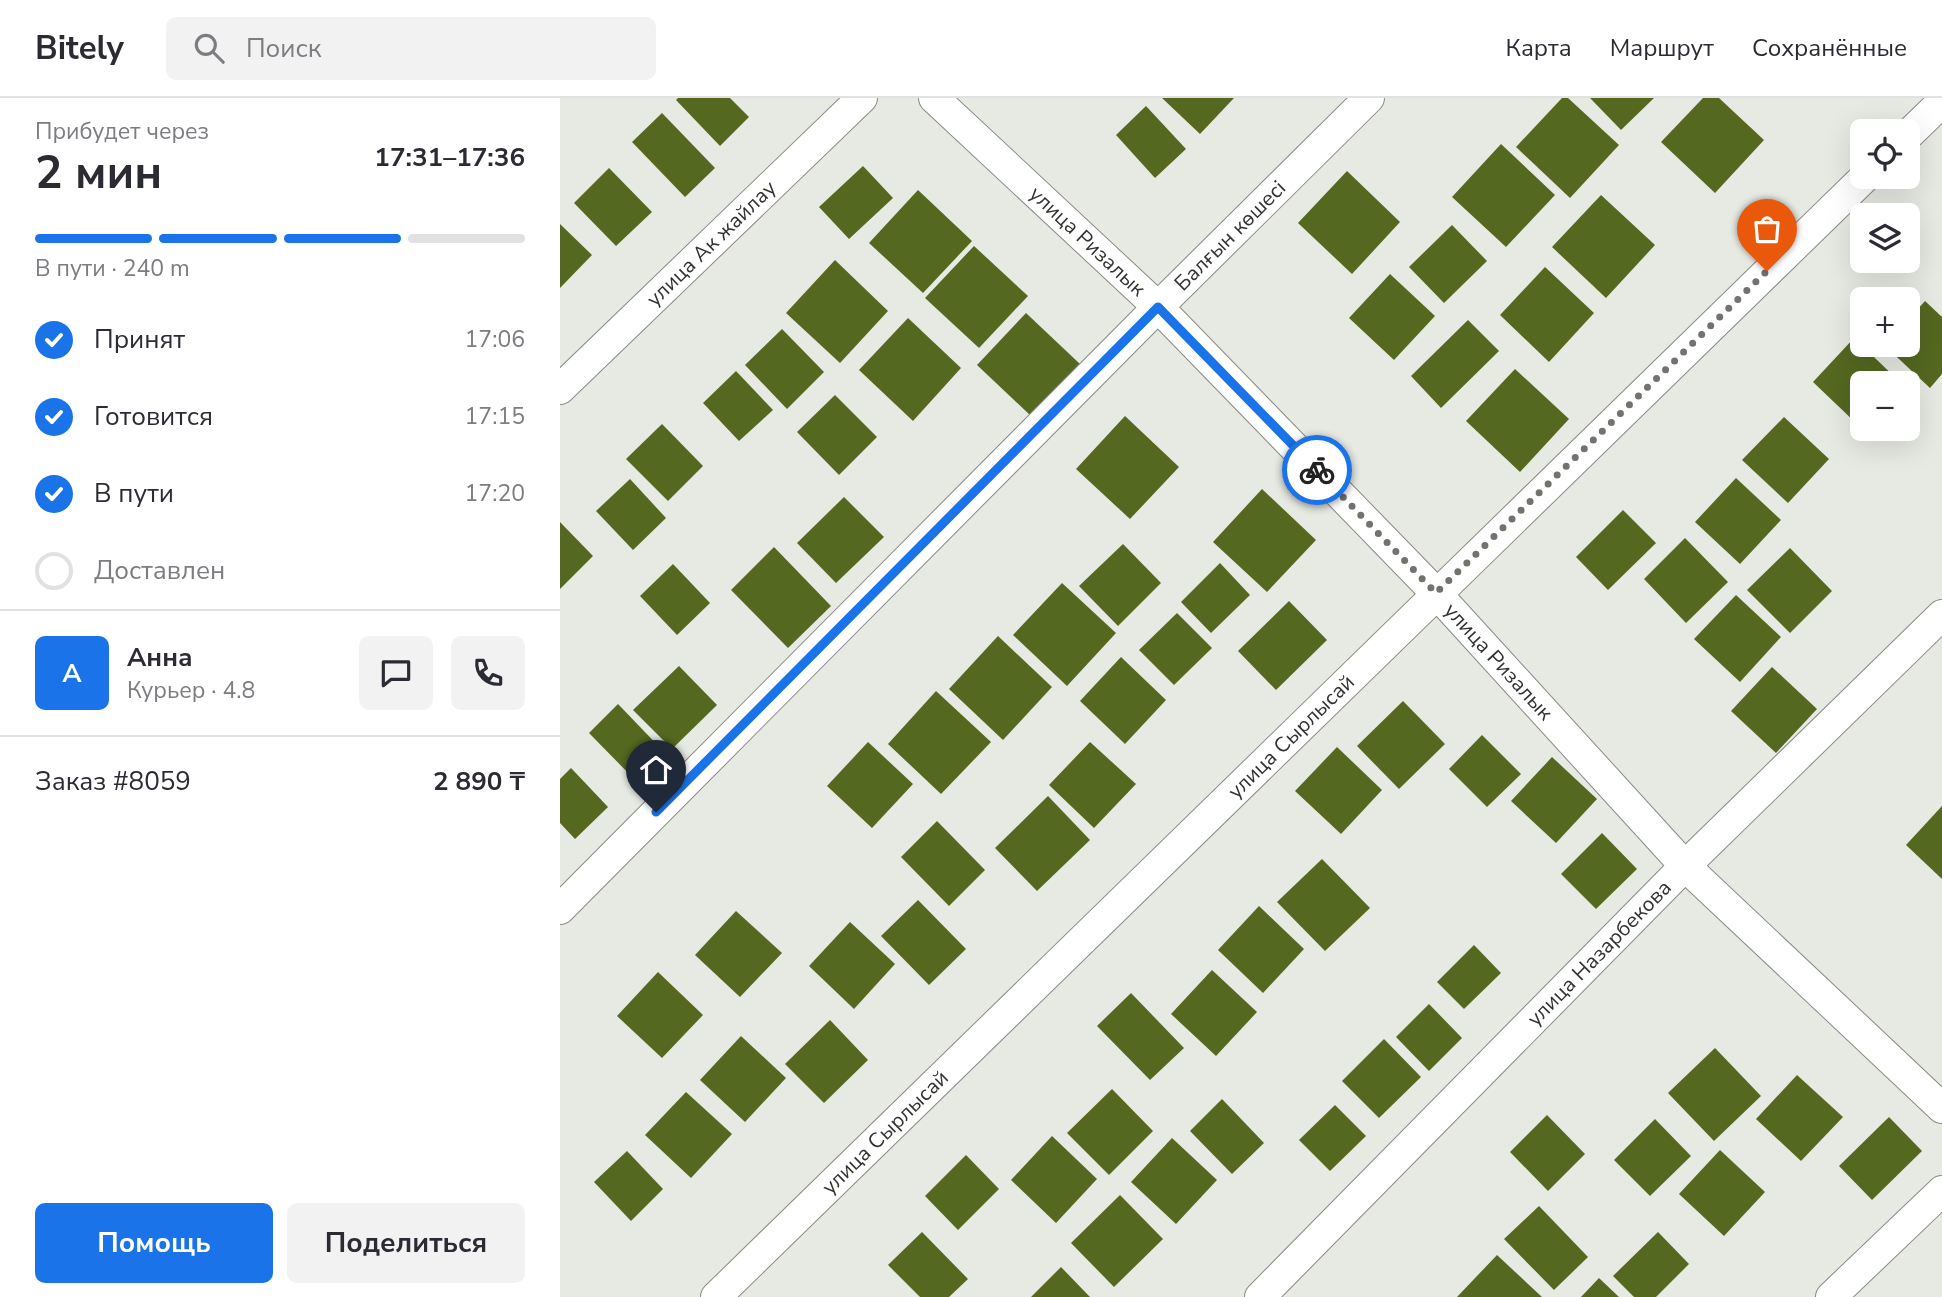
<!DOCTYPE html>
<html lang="ru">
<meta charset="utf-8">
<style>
:root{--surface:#fff;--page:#f2f2f3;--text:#2b2b33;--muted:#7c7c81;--line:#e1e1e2;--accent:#1a73e8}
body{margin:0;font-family:"Nunito Sans",sans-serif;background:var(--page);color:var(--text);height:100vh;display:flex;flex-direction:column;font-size:26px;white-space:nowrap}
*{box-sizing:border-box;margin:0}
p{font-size:23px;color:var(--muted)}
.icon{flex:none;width:38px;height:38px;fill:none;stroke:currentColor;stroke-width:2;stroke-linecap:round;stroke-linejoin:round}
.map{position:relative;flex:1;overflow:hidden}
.panel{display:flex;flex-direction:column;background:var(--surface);width:560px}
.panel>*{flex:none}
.fabs{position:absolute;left:1290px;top:21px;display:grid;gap:14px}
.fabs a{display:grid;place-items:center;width:70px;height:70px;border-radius:10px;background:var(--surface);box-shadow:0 7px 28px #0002;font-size:35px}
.pin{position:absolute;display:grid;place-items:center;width:60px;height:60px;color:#fff;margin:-72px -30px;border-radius:50% 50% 50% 0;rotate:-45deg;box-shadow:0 0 7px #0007}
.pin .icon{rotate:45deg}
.courier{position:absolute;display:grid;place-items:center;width:70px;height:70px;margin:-35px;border:5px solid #1a73e8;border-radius:50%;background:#fff;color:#222;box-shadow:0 2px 9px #0007}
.summary em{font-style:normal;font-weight:700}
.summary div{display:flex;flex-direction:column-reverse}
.summary{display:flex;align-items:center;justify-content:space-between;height:119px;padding:0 35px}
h1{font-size:46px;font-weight:700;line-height:52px}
.bar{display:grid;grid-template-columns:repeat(4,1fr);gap:10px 7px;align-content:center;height:84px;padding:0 35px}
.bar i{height:9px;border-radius:5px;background:var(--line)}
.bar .selected{background:var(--accent)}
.bar p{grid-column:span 4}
.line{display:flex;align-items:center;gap:18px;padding:0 35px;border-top:2px solid var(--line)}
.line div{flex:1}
.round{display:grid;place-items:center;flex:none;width:74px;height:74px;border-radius:10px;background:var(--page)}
ol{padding:0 35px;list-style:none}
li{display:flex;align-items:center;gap:21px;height:77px}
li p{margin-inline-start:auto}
li .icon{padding:7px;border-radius:50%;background:var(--accent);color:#fff;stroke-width:4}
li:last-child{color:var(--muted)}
li i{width:38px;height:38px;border:4px solid var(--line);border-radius:50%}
.cta{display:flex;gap:14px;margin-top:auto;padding:14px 35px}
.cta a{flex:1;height:80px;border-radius:10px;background:var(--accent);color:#fff;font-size:28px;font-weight:700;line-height:80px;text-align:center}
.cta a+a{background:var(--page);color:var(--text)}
header{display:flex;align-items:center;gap:42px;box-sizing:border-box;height:98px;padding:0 35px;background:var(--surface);border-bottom:2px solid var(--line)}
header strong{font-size:33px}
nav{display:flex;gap:38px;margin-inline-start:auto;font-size:24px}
.search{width:490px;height:63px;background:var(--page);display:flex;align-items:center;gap:18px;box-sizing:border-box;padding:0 24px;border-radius:10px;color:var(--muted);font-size:26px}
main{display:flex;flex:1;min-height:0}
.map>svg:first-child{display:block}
.building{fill:#546820}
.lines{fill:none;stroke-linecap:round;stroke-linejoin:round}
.minor-casing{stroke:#898b85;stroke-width:32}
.minor{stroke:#fff;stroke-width:30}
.done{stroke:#71736f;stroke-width:7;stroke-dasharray:0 12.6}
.route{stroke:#1a73e8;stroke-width:9}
.labels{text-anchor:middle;stroke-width:7;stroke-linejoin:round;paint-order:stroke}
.street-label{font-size:21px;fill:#323330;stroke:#f4f7f0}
</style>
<header>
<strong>Bitely</strong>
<div class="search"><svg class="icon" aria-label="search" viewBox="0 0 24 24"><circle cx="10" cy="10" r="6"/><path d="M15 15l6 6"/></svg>Поиск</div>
<nav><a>Карта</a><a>Маршрут</a><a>Сохранённые</a></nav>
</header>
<main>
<section class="panel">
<div class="summary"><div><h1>2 мин</h1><p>Прибудет через</p></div><em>17:31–17:36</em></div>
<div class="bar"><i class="selected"></i><i class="selected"></i><i class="selected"></i><i></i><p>В пути · 240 m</p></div>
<ol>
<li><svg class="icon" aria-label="check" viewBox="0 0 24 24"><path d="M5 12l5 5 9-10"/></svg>Принят<p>17:06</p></li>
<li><svg class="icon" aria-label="check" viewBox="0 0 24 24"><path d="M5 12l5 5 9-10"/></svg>Готовится<p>17:15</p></li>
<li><svg class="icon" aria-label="check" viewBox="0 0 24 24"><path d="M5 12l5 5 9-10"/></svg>В пути<p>17:20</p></li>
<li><i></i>Доставлен</li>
</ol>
<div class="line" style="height:126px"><b class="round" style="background:var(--accent);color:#fff">А</b><div><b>Анна</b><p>Курьер · 4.8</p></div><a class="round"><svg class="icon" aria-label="chat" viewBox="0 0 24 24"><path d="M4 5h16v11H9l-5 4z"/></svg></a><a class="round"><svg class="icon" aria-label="phone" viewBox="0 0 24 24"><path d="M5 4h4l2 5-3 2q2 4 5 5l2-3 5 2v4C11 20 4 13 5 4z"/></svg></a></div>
<div class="line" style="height:91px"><div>Заказ #8059</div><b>2 890 ₸</b></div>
<div class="cta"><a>Помощь</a><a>Поделиться</a></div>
</section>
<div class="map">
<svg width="1382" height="1199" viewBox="0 0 1382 1199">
<rect width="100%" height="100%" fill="#e7eae3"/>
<g class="building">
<polygon points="118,0 170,0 189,19 160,48 116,2"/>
<polygon points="602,0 674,0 640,36"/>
<polygon points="1002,0 1008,0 1059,47 1010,100 956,49"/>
<polygon points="1030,0 1094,0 1061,32"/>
<polygon points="1143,0 1159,0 1204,42 1155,95 1101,44"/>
<polygon points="586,8 626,51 595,80 556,37"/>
<polygon points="102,15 155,70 125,99 72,44"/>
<polygon points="941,46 995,97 946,149 892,99"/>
<polygon points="303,68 333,100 289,141 259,109"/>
<polygon points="49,70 92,114 56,148 14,105"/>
<polygon points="787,73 840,124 792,176 738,125"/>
<polygon points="358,92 412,143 363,195 309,145"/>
<polygon points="1041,97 1095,147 1046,200 992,149"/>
<polygon points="0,126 32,157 0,190"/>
<polygon points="892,127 927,163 884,205 849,169"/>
<polygon points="414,148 468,198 419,250 365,200"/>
<polygon points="275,162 328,213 280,265 226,215"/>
<polygon points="985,169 1034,215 989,264 940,217"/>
<polygon points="830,176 875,218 834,262 789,220"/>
<polygon points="1365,203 1382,219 1382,276 1370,290 1324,247 1348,247 1348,222"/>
<polygon points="466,215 520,266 471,318 417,267"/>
<polygon points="348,220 401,270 353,323 299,272"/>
<polygon points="908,222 939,253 881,310 851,278"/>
<polygon points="222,231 264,274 227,311 185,267"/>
<polygon points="1294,240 1339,283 1337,285 1302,285 1302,323 1298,327 1253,284"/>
<polygon points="955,271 1009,321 960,374 906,323"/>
<polygon points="176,273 213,312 179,343 143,305"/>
<polygon points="275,297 317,339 279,377 237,334"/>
<polygon points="565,318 619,369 570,421 516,371"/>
<polygon points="1224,319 1269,361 1228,405 1182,362"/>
<polygon points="102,326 143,368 108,403 66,361"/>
<polygon points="1176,380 1221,422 1180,466 1135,424"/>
<polygon points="70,381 106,420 73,452 36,413"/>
<polygon points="702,391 756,442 707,494 653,444"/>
<polygon points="284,399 324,439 276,485 237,445"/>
<polygon points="1063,412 1096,445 1048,492 1016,459"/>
<polygon points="0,424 33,458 0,491"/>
<polygon points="1125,440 1168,484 1126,525 1084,481"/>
<polygon points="563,446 601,485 558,528 519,488"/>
<polygon points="214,449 271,508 228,550 171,492"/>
<polygon points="1230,450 1272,493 1230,535 1187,492"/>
<polygon points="660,465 690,497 651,535 621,504"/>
<polygon points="113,466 150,505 117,537 80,498"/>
<polygon points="502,485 556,535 507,588 453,537"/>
<polygon points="1176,497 1221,539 1180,584 1134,541"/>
<polygon points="729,503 767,542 716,592 678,553"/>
<polygon points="617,515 652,550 614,587 579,552"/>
<polygon points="438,538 492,589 443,642 389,591"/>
<polygon points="561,559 606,602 565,646 520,603"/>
<polygon points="119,568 157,607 112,651 73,612"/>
<polygon points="1212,569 1257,611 1216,655 1171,613"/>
<polygon points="376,593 431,644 381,696 328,646"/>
<polygon points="843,603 885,646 839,691 797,648"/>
<polygon points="58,606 107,657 78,685 29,635"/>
<polygon points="922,637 961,676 927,709 889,671"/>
<polygon points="308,644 353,686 312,730 267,688"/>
<polygon points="530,644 576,686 534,730 489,687"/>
<polygon points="777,649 822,692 781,736 735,693"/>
<polygon points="992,659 1037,701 996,745 951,703"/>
<polygon points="11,670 48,709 15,741 0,725 0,681"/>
<polygon points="488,698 530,742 477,793 435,750"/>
<polygon points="1382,708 1382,781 1346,747"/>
<polygon points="377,723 425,772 389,808 341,759"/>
<polygon points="1042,735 1077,771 1036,811 1001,776"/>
<polygon points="762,761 810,810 765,853 717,804"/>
<polygon points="358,802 406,851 369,887 321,838"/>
<polygon points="699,808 744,851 703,895 658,852"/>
<polygon points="176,813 222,855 180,899 135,857"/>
<polygon points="290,824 335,866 294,911 249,868"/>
<polygon points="914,847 941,875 904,911 877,884"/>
<polygon points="652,872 697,914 656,958 611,916"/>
<polygon points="98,874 143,917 102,960 57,918"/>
<polygon points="571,895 624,950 590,982 537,928"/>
<polygon points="869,906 902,940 869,973 836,939"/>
<polygon points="270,922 308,962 264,1005 225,966"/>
<polygon points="181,938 226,980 185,1024 140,982"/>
<polygon points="824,941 861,979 819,1020 782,983"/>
<polygon points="1155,950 1201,998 1154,1043 1108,995"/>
<polygon points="1237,977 1283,1019 1241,1063 1196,1021"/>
<polygon points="552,991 593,1033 549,1077 507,1035"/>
<polygon points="126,994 172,1036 131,1080 85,1037"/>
<polygon points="662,1001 704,1045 672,1076 630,1033"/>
<polygon points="775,1007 806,1038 770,1073 739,1042"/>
<polygon points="987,1017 1025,1056 988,1093 950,1054"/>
<polygon points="1329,1019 1362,1053 1312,1102 1279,1068"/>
<polygon points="1095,1021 1131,1058 1090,1098 1054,1062"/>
<polygon points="492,1038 537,1081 496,1125 451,1082"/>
<polygon points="612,1040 657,1082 616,1126 571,1084"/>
<polygon points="1160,1052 1205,1094 1164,1138 1119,1096"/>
<polygon points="67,1053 103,1091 71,1123 34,1084"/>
<polygon points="406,1057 439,1091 398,1132 365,1098"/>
<polygon points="560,1097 603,1141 554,1189 511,1145"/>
<polygon points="979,1108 1028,1159 994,1192 944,1141"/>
<polygon points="362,1134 408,1181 389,1199 360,1199 328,1167"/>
<polygon points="1098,1134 1129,1166 1096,1199 1074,1199 1053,1178"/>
<polygon points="937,1157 982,1199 897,1199"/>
<polygon points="501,1169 530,1199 471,1199"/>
<polygon points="1039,1180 1059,1199 1021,1199"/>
</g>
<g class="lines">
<g class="minor-casing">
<g id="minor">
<path id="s1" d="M374 0 598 209 876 495 1125 768 1382 1010"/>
<polyline points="1348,37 1382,4"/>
<path id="s2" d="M0 291 302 0"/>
<path id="s3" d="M0 811 598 209 809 0"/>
<path id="s4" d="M156 1199 1305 79"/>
<path id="s5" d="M700 1199 1125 768 1382 517"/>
<polyline points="1271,1199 1382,1093"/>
</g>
</g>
<use href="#minor" class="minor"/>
</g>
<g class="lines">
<polyline class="done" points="757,372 876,495 1207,173"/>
<polyline class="route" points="96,714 598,209 757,372"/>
</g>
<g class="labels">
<g class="street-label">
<text dy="7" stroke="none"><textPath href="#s3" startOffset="950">Балғын көшесі</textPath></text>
<text dy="7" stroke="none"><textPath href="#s1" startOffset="210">улица Ризалык</textPath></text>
<text dy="7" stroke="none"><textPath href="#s2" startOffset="210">улица Ак жайлау</textPath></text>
<text dy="7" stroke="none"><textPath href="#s1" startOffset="798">улица Ризалык</textPath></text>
<text dy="7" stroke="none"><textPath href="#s4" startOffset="803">улица Сырлысай</textPath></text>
<text dy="7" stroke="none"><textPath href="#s5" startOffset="483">улица Назарбекова</textPath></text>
<text dy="7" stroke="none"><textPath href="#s4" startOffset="236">улица Сырлысай</textPath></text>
</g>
</g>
</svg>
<div class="fabs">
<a><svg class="icon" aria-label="locate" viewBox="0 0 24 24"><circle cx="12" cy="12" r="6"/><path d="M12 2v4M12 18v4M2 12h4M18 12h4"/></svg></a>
<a><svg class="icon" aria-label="layers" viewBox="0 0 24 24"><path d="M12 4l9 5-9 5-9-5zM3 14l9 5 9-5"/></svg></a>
<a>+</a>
<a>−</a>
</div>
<div class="pin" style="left:1207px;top:173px;background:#ea580c"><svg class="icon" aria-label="bag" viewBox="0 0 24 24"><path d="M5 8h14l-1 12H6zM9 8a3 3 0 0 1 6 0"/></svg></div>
<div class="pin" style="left:96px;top:714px;background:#1f2937"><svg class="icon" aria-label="home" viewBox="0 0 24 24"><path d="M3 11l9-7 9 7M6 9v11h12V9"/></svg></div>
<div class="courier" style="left:757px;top:372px"><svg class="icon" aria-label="bike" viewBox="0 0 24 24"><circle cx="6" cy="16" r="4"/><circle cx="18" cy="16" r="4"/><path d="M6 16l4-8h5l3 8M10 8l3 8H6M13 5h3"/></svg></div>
</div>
</main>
